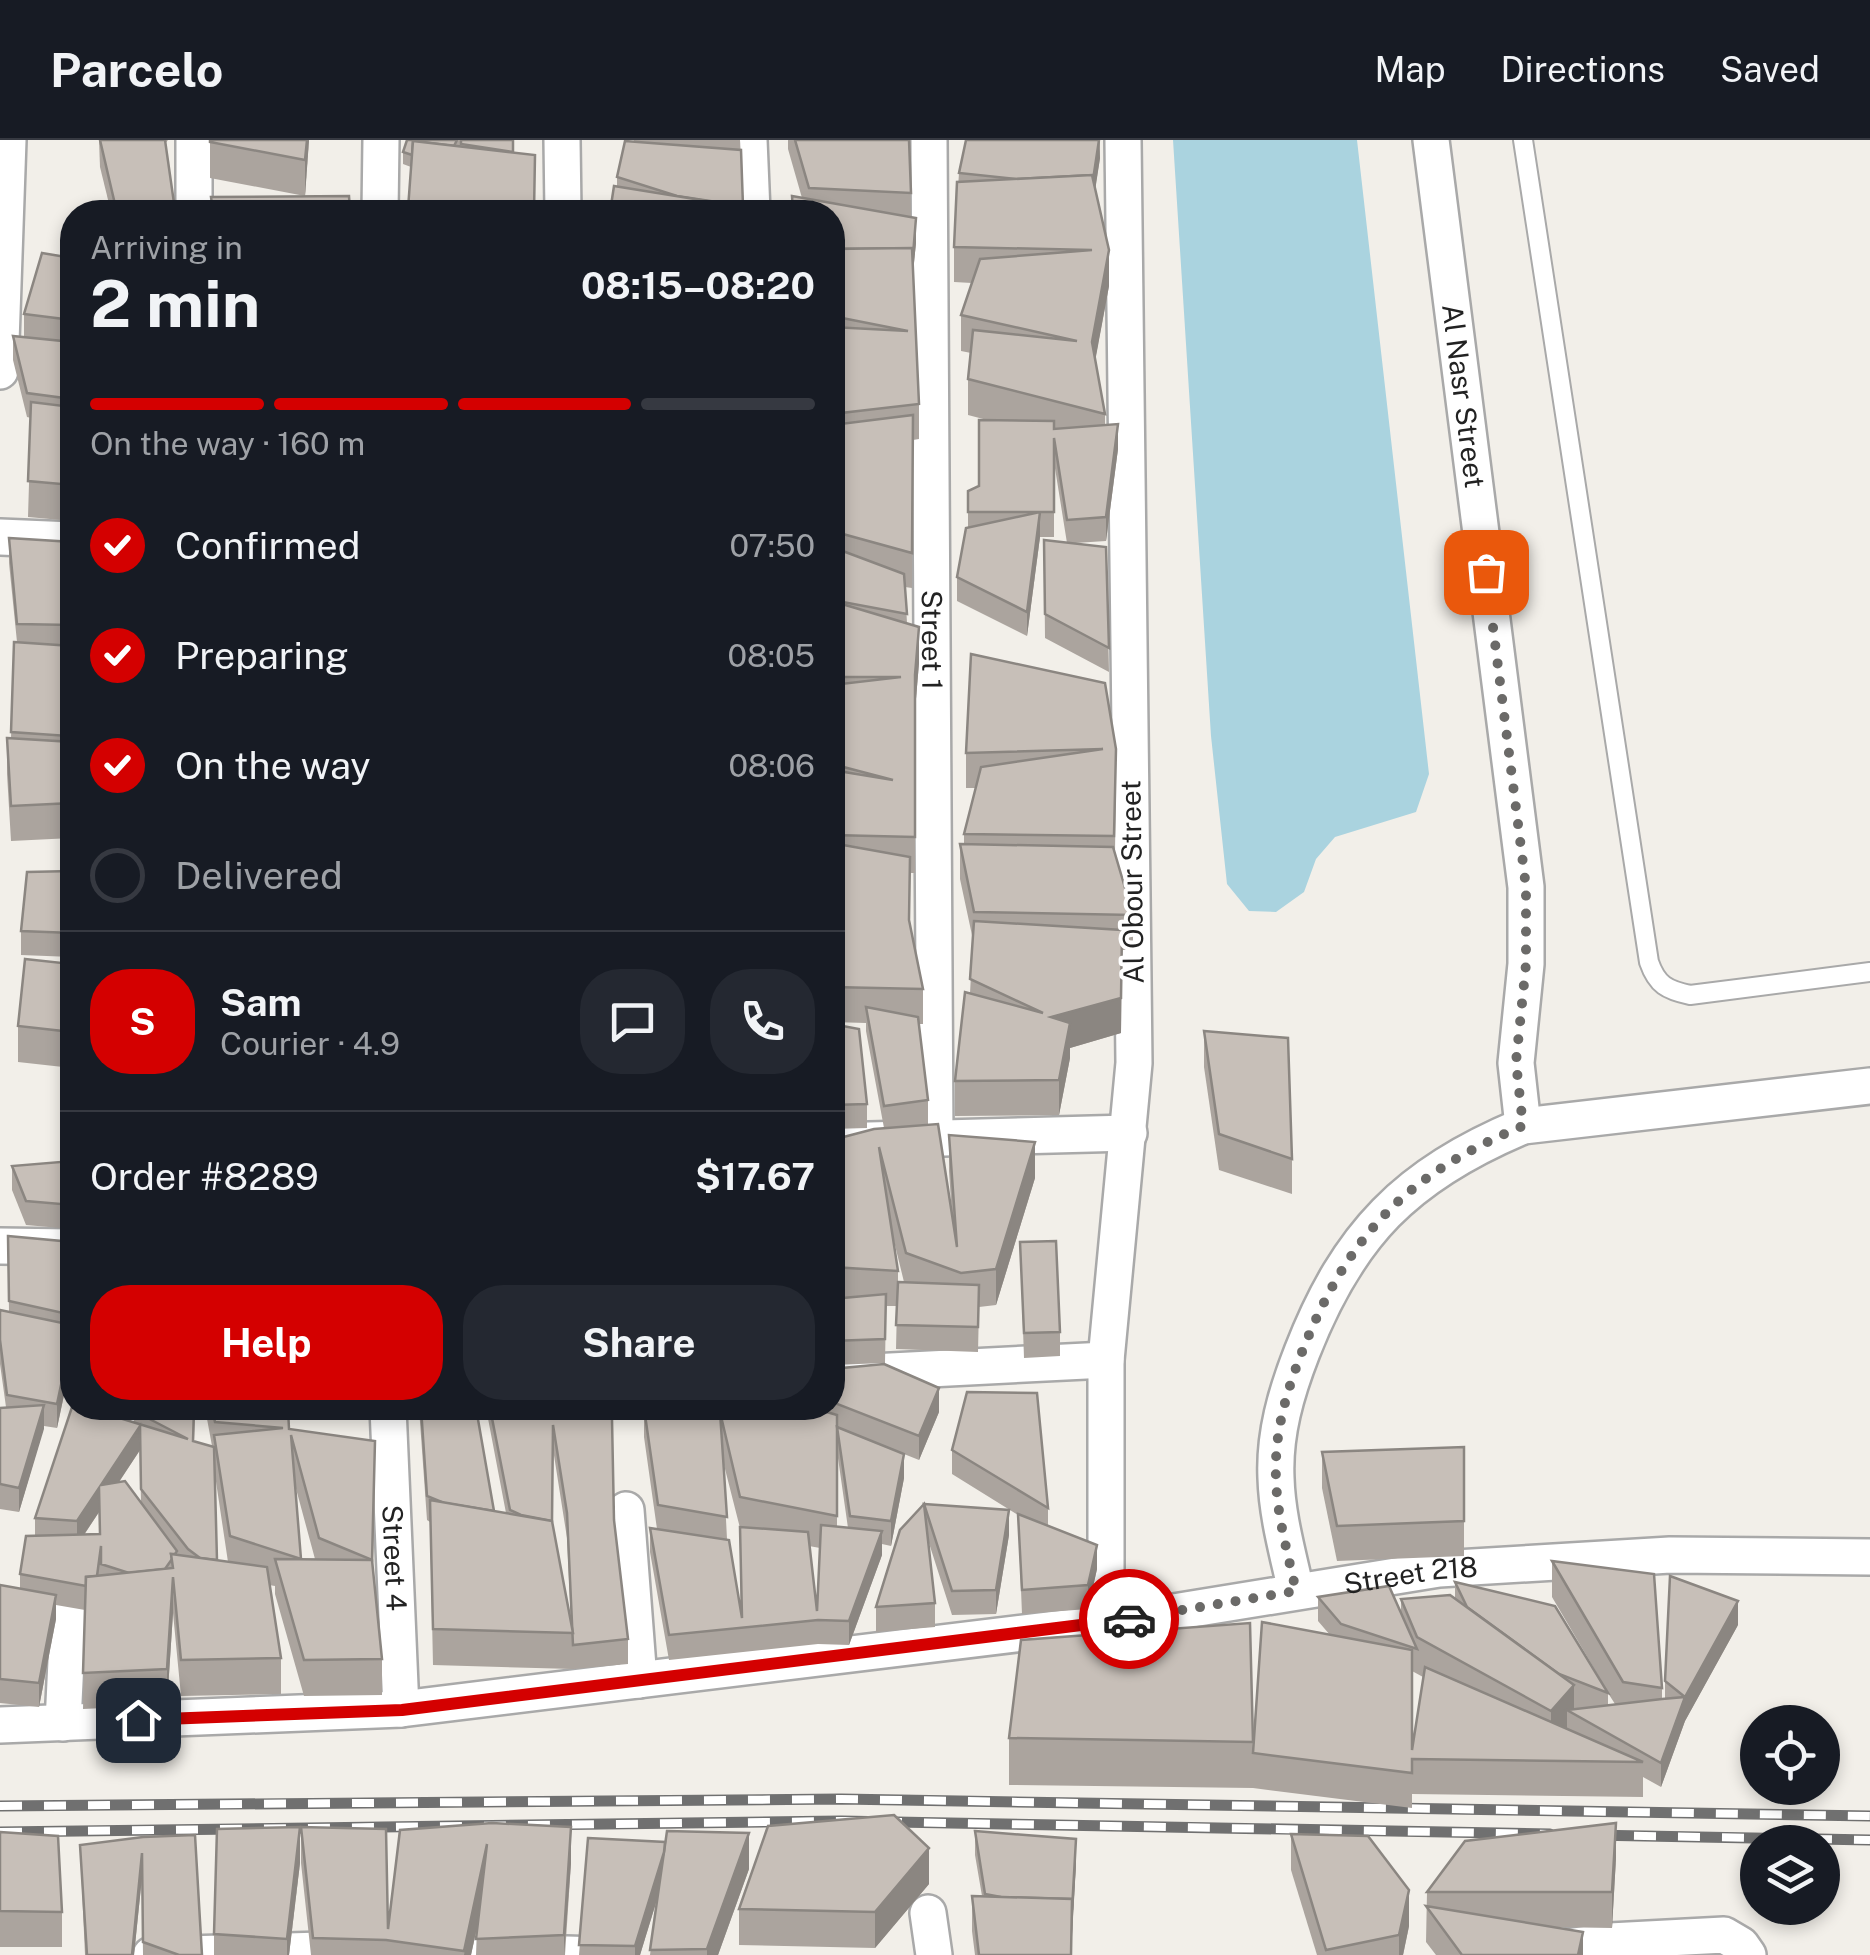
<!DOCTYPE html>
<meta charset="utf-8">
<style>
:root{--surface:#171b24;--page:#242831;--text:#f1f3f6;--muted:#9ea1a6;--line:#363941;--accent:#d40000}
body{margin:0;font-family:"Public Sans",sans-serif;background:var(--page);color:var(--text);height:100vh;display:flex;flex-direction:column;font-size:38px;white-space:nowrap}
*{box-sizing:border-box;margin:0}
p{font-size:32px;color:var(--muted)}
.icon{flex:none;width:55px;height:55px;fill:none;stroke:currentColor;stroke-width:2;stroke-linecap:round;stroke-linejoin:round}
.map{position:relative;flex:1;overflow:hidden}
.panel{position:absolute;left:60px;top:60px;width:785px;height:1220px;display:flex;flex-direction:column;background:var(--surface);border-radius:40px;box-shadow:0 5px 15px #0003}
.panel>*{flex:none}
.buttons{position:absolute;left:1740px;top:1565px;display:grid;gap:20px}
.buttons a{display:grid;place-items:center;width:100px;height:100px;border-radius:50%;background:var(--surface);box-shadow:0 5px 15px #0003;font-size:50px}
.pin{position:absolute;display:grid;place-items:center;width:85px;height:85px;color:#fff;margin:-42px;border-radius:20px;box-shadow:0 5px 15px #0006}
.courier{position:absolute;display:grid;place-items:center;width:100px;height:100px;margin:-50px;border:8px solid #d40000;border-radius:50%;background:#fff;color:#222;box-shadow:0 2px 12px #0007}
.headline em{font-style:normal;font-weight:700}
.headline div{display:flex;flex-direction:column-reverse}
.headline{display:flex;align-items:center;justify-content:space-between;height:170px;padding:0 30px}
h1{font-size:65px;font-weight:700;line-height:75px}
.bar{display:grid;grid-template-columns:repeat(4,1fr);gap:15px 10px;align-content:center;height:120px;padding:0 30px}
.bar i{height:12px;border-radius:8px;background:var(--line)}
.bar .selected{background:var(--accent)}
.bar p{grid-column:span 4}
.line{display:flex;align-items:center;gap:25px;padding:0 30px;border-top:2px solid var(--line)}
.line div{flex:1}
.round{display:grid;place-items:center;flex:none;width:105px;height:105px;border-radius:40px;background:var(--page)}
ol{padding:0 30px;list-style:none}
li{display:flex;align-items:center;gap:30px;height:110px}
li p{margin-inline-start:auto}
li .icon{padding:10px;border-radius:50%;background:var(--accent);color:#fff;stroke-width:4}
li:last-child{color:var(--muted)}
li i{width:55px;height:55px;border:5px solid var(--line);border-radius:50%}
.cta{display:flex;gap:20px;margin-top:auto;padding:20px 30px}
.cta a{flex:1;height:115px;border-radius:40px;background:var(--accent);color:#fff;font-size:40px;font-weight:700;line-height:115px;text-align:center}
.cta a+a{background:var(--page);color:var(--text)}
header{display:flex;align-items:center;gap:60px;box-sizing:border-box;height:140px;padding:0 50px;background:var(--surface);border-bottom:2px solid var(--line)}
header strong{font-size:48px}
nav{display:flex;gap:55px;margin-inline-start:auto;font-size:35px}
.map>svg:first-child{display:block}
.water{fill:#aad3df}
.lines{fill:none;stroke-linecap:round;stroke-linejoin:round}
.lane-casing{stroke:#a9a9a9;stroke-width:22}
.street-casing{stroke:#a9a9a9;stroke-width:40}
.lane{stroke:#fff;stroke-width:18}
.street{stroke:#fff;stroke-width:35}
.rail-casing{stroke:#707070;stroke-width:11}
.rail{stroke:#fff;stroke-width:8;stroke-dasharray:22;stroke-linecap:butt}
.wall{fill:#aba49e;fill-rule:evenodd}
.shaded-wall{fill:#8b8681}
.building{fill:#c7bfb8;stroke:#8b8681;stroke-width:2.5}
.done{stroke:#6b6a68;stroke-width:10;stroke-dasharray:0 18}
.route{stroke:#d40000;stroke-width:12}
.labels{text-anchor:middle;stroke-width:8;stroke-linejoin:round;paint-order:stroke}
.street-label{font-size:28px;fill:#222;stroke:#fff}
</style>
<header>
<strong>Parcelo</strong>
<nav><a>Map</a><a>Directions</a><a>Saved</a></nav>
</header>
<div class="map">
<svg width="1870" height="1815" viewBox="0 0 1870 1815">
<rect width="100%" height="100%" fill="#f2efe9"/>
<polygon class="water" points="1173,0 1357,0 1429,634 1416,672 1335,697 1316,719 1304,752 1276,772 1249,771 1227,744 1211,596"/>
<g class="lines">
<g class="lane-casing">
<path id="lane" d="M1523 0 1649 822C1657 845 1667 850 1690 855L1870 832"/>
</g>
<g class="street-casing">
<g id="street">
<polyline points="562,0 563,72"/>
<polyline points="749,0 752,72"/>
<path id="s1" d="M929 0 935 998"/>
<path id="s2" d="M1431 0 1526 747V824L1516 923 1523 986"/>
<polyline points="194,72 194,0"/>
<polyline points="380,72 381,0"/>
<polyline points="0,231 8,0"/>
<polyline points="0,397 72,400"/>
<polyline points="832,1001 1129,993"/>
<polyline points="0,1106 72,1107"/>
<polyline points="832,1234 1106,1220"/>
<path id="s3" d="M388 1268 401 1569"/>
<polyline points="101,1322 122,1268"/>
<polyline points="626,1370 639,1540"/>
<path d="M1296 1451C1288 1414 1277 1376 1276 1338 1274 1294 1286 1253 1302 1212 1348 1094 1406 1035 1523 986L1870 946"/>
<polyline points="1106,1483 1106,1220 1134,923 1123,0"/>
<polyline points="63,1583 69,1459 75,1420"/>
<path id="s4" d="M0 1585 401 1569 1106 1483 1439 1429 1670 1415 1870 1417"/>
<polyline points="928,1773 934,1815"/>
<polyline points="427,1810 600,1815"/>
<polyline points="151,1815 355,1809"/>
<polyline points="1509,1815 1610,1801 1724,1795 1741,1805 1748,1815"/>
</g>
</g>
<use href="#lane" class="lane"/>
<use href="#street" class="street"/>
<g class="rail-casing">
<g id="rail">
<polyline points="0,1666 841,1659 1870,1676"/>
<polyline points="0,1692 841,1681 1550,1694"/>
<polyline points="1590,1695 1870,1700"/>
</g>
</g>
<use href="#rail" class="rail"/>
</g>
<g class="wall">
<polygon points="99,0 168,0 111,72 100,27"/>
<polygon points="210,0 309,0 305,56 210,38"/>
<polygon points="407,0 513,0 513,13 535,72 408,72 411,27 403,24 403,12"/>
<polygon points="634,0 740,0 744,72 617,47 617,37"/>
<path d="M788 0H909L911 77 916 103 913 132 919 264V299L913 300 912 448 905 447 907 483 919 523 915 570V733H910V784L923 849V884H919L928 960V984L915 986 952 1076 949 1031V995L1035 1038 996 1165 979 1167 978 1212 896 1209 897 1166H886L885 1223 832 1225V1000L884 988 866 891V883L832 882V72H792V56L802 58 788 9ZM893 1097 904 1142 898 1144V1131Z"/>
<polygon points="1100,0 1100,18 1095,49 1109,146 1095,220 1105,274 1105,285 1118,309 1106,401 1075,403 1106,407 1109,532 1045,498 1044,400 1067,403 1054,322 1054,397 1040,397 1027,496 957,461 957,437 968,388 968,351 979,346 991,281 968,275 968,239 971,213 961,211 961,175 972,143 954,142 954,107 959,33"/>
<polygon points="72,118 72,381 28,377 31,278 27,277 13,220 13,196 24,197 24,174"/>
<polygon points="9,398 72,402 72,698 11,701 7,634 7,598 11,598 14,502 17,502 9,423"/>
<polygon points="1105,543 1116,644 1115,712 1133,775 1133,810 1122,810 1121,893 1070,908 1070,918 1059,975 955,976 955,941 970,853 973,800 960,739 960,704 964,704 964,694 976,648 966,648 966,613"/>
<polygon points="72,731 72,817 21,815 21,791"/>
<polygon points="72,824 72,928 18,922 18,886"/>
<polygon points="832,884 867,964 867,988 832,989"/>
<polygon points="1204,891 1292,1019 1292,1054 1219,1030 1204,927"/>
<polygon points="72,1021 72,1089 26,1085 12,1050 12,1026"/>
<polygon points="8,1096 72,1102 72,1217 57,1288 44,1286 19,1372 0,1369 0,1268 6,1267 0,1224 0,1170 9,1172"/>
<polygon points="1020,1102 1060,1192 1060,1216 1024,1218"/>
<path d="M832 1229 939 1272 919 1320 904 1314V1338L891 1406 882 1404V1415L849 1505 818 1504 669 1520 650 1412V1388L657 1389 644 1297V1268H832ZM837 1311 848 1388 837 1387ZM723 1321 740 1388 741 1473 727 1399ZM809 1406 820 1408 817 1471Z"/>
<path d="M131 1268H195L194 1301 212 1306 205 1268H288L289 1289 375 1337 373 1427 382 1519V1555L304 1556 275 1454V1446L269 1445 281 1518V1554L181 1556 173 1473 167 1565 83 1569 85 1470 56 1465V1479L39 1567 0 1563V1445L20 1449V1434L35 1396V1378L134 1282ZM140 1310 141 1363 119 1342ZM215 1335 228 1422 217 1420ZM295 1345 315 1419H301ZM99 1372 100 1394 84 1395Z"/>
<path d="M419 1268H476L494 1371 506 1373 486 1268H537L550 1276V1268L614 1380 628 1499V1524L573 1529 433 1525 430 1382 427 1380ZM553 1309 567 1398 571 1483 552 1382Z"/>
<polygon points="1464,1307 1464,1416 1337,1421 1322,1348 1322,1312"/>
<polygon points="952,1310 1048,1368 1048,1386 1097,1429 1088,1469 1022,1474 1018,1375 952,1334"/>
<polygon points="924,1364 1009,1395 996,1474 952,1475 928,1400 935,1463 935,1487 876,1492 876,1467"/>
<path d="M1552 1421 1662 1548V1559H1665V1541L1738 1485 1685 1581 1661 1647 1643 1637V1657L1412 1654V1668L1253 1648 1009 1645V1598L1250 1483 1253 1613 1330 1495 1318 1481V1457L1401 1473V1459H1455V1442L1605 1547 1552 1457ZM1412 1531 1423 1537 1412 1610ZM1608 1553 1615 1564 1608 1565Z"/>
<polygon points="301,1687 388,1789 571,1723 565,1815 476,1815 477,1788 471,1815 311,1815 301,1723"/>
<polygon points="975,1691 1076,1724 1071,1815 975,1815 972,1791 972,1756 982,1756 975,1715"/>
<polygon points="0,1692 62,1772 62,1807 0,1807"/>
<polygon points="1291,1694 1409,1786 1403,1815 1317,1815 1291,1730"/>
<polygon points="143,1697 202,1815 143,1815 142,1737 134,1815 85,1815 80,1705"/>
<polygon points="588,1698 749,1729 718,1815 650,1815 658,1756 640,1815 579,1815"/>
<polygon points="1616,1718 1612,1788 1553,1787 1583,1815 1436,1815 1426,1802 1427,1752"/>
<polygon points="300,1723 289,1815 214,1815 214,1794"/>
<polygon points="929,1744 875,1808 739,1805 739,1769"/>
</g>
<g class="shaded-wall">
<polygon points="307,0 309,0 305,56 305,20"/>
<polygon points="1099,0 1100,18 1092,71 1092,47"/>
<polygon points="916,78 916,103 912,143 912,119"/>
<polygon points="1109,110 1109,146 1092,238 1092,202"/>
<polygon points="1118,284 1118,309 1106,401 1106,377"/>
<polygon points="1040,372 1040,397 1027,496 1027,472"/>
<polygon points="919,487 919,523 915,571 915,535"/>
<polygon points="72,573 72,597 68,620 68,596"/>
<polygon points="1122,790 1121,893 1070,908 1070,918 1059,975 1059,940 1051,877"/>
<polygon points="1035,1002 1035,1038 996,1165 996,1129"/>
<polygon points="72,1193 72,1217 57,1288 57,1264"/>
<polygon points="939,1248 939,1272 919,1320 919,1296"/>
<polygon points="44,1265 44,1289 19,1372 19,1348"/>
<polygon points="140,1286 140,1310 101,1369 101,1345"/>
<polygon points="904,1314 904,1338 891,1406 891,1381"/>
<polygon points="99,1348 99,1372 77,1405 77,1381"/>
<polygon points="1009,1370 1009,1395 996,1474 996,1450"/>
<polygon points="882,1391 882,1415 849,1505 849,1481"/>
<polygon points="1097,1405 1097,1429 1088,1469 1088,1445"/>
<polygon points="177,1411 177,1435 173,1441 173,1473 167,1565 167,1529 173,1441 172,1419"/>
<polygon points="56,1455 56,1479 39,1567 39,1543"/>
<polygon points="1738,1461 1738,1485 1685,1581 1661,1647 1661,1623 1685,1557"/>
<polygon points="1574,1545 1574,1574 1567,1570 1567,1588 1551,1606 1551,1571"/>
<polygon points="1616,1683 1616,1718 1612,1788 1612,1752"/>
<polygon points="300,1687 300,1723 289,1815 287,1815 287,1799"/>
<polygon points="571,1687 571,1723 564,1815 564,1795"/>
<polygon points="749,1693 749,1729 718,1815 707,1815 707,1809"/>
<polygon points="1076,1699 1076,1724 1072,1794 1072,1759"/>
<polygon points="667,1703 667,1727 640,1815 635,1815 635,1806"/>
<polygon points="487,1704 487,1740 471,1815 464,1815"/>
<polygon points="929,1708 929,1744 875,1808 875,1772"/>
<polygon points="142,1713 142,1737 134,1815 132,1815"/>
<polygon points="1409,1750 1409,1786 1403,1815 1399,1815 1399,1795"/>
<polygon points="1583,1792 1583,1815 1578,1815"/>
</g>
<g class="building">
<polygon points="100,0 165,0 174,63 173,72 111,72 114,60"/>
<polygon points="210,0 307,0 305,20 210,2"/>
<polygon points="407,0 457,0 454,6 413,1 412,15 403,12"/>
<polygon points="461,0 513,0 513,12 461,4"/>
<polygon points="795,0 909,0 911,53 809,48"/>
<polygon points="966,0 1099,0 1093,40 1092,35 1016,39 959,33"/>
<polygon points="413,1 535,15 534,72 408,69"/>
<polygon points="625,1 741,10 743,66 677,56 617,37"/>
<polygon points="1092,35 1109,110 1092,202 1105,274 968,239 973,190 1077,201 961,175 980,119 1092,110 954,107 957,42"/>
<polygon points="614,46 744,67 743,72 610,72"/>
<polygon points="349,56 350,72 213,72 211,57"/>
<polygon points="792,56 916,78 913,115 912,108 832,109 832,72 793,72"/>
<polygon points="912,108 919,264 832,274 832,187 908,191 832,176 832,109"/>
<polygon points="42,113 72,118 72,180 24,174"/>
<polygon points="13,196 72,202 72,259 27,253"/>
<polygon points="31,262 72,267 72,345 28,341"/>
<polygon points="913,275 912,413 832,391 832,285"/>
<polygon points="979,280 1054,281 1054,289 1118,284 1106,377 1067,380 1054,298 1054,372 1040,372 1027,472 957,437 966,388 1040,372 968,372 968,351 979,346"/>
<polygon points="9,398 72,402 72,485 17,484"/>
<polygon points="1044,400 1106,407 1109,508 1045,474"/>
<polygon points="832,407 904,434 907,474 832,460"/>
<polygon points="832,461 919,487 915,535 915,697 832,695 832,630 893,640 832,624 832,545 901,537 832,537"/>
<polygon points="14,502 72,506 72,573 68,596 11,592"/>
<polygon points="971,514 1105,543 1116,609 1114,696 964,694 981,627 1103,609 966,613"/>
<polygon points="7,598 72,602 72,663 11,666"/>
<polygon points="832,703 910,717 909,780 923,849 832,847"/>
<polygon points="960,704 1113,707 1133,775 974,772"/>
<polygon points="72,731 72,793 21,791 27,732"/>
<polygon points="974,781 1122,790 1121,858 1051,877 1070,883 1059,940 955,941 965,852 1043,873 970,839"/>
<polygon points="25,819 72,824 72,892 18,886"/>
<polygon points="866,867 918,877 928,960 884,966"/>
<polygon points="832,884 859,889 867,964 832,965"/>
<polygon points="1204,891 1288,898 1292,1019 1219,994"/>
<polygon points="938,984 957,1107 949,995 1035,1002 996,1129 961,1133 906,1113 879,1007 898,1131 832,1127 832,1000 874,989"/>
<polygon points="72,1021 72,1065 26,1061 12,1026"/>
<polygon points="8,1096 72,1102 72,1175 9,1161"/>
<polygon points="1056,1101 1060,1192 1024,1193 1020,1102"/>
<polygon points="898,1142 979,1145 978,1187 896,1185"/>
<polygon points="886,1154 885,1199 832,1201 832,1159"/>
<polygon points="0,1170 72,1185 72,1193 57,1264 7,1255 0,1200"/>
<polygon points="884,1224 939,1248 919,1296 832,1262 832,1229"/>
<polygon points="967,1252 1037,1253 1048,1368 952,1310"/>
<polygon points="44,1265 19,1348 0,1344 0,1268"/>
<polygon points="72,1267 87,1268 188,1299 138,1273 137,1268 194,1268 193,1301 214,1307 217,1420 200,1418 188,1409 141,1349 140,1286 101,1345 125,1341 177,1411 175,1414 171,1414 172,1419 165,1429 129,1433 101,1424 101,1406 97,1436 86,1437 86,1446 20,1434 26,1396 100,1394 99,1348 77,1381 35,1378"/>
<polygon points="212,1268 288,1268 289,1289 375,1301 372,1420 319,1398 291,1295 301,1419 230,1396 214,1295 283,1288 215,1282"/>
<polygon points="421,1268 476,1268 494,1371 444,1363 427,1356"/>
<polygon points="490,1268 537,1268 552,1277 550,1268 551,1268 612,1279 614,1380 628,1499 573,1505 567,1373 553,1285 552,1381 521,1375 510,1370"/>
<polygon points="644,1268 813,1268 837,1275 837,1376 740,1357 720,1272 727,1377 658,1365"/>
<polygon points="837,1287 904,1314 891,1381 850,1376"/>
<polygon points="1464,1307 1464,1381 1337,1386 1322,1312"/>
<polygon points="430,1360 552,1381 573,1493 433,1489"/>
<polygon points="924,1364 1009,1370 996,1450 952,1451"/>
<polygon points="924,1364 935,1463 876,1467 900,1390"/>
<polygon points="1018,1374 1097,1405 1088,1445 1022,1450"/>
<polygon points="821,1385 882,1391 849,1481 818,1480 669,1495 650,1388 729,1400 742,1478 740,1387 808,1392 817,1471"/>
<polygon points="171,1414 267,1427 281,1518 181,1520 173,1437 167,1529 83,1533 86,1437 173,1428"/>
<polygon points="275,1419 372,1420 382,1519 304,1520"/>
<polygon points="1552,1421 1654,1434 1662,1548 1623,1542"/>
<polygon points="1670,1436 1738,1461 1685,1557 1665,1541"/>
<polygon points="1455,1442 1555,1466 1608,1553 1559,1534 1467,1467"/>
<polygon points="0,1445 56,1455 39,1543 0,1539"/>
<polygon points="1389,1446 1417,1509 1341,1484 1318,1457"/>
<polygon points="1450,1455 1574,1545 1551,1571 1417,1497 1401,1459"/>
<polygon points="1262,1482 1412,1510 1412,1610 1425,1527 1643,1622 1412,1619 1412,1633 1253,1613"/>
<polygon points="1250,1483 1253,1602 1009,1598 1021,1500"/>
<polygon points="1685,1557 1661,1623 1567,1570 1662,1559"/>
<polygon points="894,1675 929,1708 875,1772 739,1769 768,1686"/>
<polygon points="492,1683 571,1687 564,1795 476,1799 487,1704 464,1811 386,1800 313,1798 301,1687 386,1689 388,1789 400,1690"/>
<polygon points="1616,1683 1612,1752 1427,1752 1465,1701"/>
<polygon points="300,1687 287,1799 214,1794 217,1689"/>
<polygon points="667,1691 749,1693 707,1809 650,1810"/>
<polygon points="975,1691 1076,1699 1072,1770 1072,1759 1001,1757 985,1754"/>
<polygon points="0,1692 58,1696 62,1772 0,1771"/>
<polygon points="1291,1694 1368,1696 1409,1750 1399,1795 1326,1810"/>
<polygon points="195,1695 202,1815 179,1815 143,1802 142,1713 132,1815 87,1815 80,1705 143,1697"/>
<polygon points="588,1698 665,1702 664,1712 635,1806 579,1805"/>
<polygon points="972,1756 1072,1759 1071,1815 979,1815"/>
<polygon points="1426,1766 1583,1792 1578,1815 1462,1815"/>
</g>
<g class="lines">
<path class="done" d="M1129 1479 1296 1451C1288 1414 1277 1376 1276 1339 1274 1294 1286 1253 1302 1212 1348 1095 1407 1034 1523 986L1516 922 1526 824V747L1486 432"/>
<polyline class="route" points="138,1580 402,1570 1129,1479"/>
</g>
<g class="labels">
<g class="street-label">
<text dy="10" stroke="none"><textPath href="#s2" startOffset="258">Al Nasr Street</textPath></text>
<text dy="10" stroke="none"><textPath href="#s1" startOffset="500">Street 1</textPath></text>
<text transform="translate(1132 742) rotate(-91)" y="10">Al Obour Street</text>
<text dy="10" stroke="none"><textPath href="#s3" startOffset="150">Street 4</textPath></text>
<text dy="10" stroke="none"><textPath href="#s4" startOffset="1420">Street 218</textPath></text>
</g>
</g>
</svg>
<div class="buttons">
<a><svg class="icon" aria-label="locate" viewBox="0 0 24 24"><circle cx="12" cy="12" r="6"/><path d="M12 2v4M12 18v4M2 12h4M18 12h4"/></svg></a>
<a><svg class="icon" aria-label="layers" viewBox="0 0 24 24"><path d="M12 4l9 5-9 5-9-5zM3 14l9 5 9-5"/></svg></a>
</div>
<div class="pin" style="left:1486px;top:432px;background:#ea580c"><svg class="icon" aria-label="bag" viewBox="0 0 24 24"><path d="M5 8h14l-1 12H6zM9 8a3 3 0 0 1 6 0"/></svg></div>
<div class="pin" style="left:138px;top:1580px;background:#1f2937"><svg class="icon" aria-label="home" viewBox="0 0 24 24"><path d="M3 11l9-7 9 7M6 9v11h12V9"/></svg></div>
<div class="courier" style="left:1129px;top:1479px"><svg class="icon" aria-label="car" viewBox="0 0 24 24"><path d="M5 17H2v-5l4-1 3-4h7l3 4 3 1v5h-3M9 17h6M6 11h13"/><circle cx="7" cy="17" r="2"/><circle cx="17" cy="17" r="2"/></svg></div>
<section class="panel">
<div class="headline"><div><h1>2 min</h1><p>Arriving in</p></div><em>08:15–08:20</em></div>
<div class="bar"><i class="selected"></i><i class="selected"></i><i class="selected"></i><i></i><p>On the way · 160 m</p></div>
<ol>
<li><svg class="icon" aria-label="check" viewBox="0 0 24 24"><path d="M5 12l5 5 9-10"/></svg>Confirmed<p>07:50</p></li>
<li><svg class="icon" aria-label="check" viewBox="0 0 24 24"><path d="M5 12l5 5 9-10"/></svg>Preparing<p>08:05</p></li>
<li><svg class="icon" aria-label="check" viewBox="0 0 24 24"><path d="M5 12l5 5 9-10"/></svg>On the way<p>08:06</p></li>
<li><i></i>Delivered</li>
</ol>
<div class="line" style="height:180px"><b class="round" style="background:var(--accent);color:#fff">S</b><div><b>Sam</b><p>Courier · 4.9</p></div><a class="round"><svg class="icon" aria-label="chat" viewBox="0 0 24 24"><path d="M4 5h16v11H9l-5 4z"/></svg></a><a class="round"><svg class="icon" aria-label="phone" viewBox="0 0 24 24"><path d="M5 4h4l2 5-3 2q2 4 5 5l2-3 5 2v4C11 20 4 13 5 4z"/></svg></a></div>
<div class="line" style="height:130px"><div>Order #8289</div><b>$17.67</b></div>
<div class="cta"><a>Help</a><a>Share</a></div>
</section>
</div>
